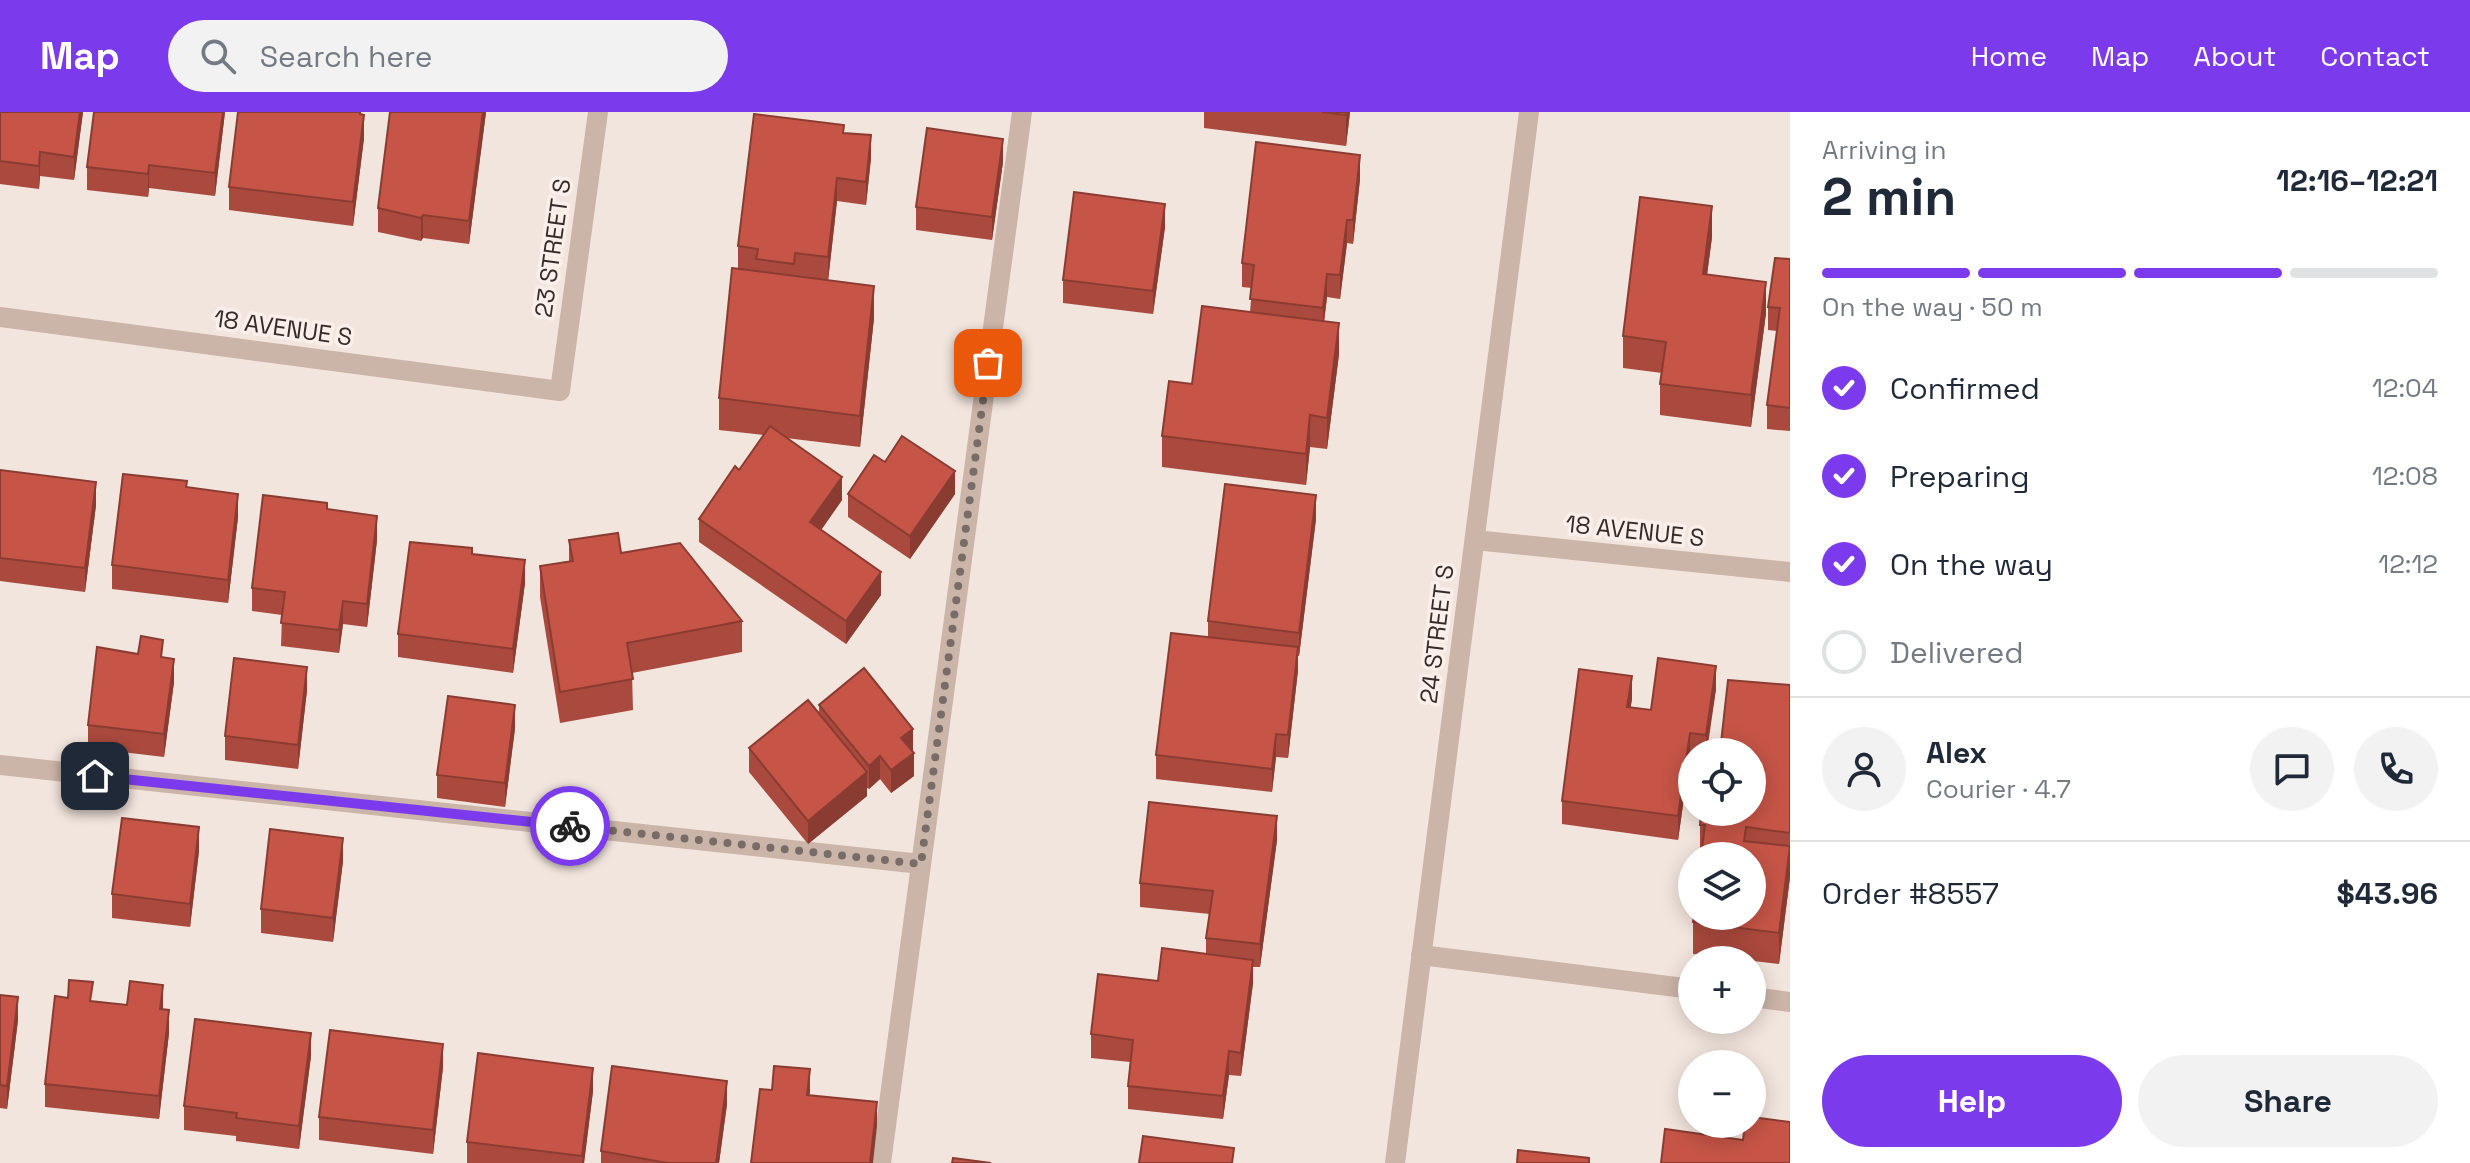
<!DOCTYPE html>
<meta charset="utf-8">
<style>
:root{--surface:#fff;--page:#f2f2f3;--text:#1f2937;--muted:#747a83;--line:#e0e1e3;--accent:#7c3aed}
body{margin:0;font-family:"Space Grotesk",sans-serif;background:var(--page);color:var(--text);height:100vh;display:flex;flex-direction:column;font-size:30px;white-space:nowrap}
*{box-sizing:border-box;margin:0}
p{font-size:26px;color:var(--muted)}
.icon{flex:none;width:44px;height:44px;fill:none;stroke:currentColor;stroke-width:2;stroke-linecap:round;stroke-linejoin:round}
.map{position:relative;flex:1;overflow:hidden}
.details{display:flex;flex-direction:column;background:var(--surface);width:680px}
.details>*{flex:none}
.fabs{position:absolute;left:1678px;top:626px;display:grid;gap:16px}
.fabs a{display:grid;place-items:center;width:88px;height:88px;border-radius:50%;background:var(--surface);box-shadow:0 4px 20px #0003;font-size:40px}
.pin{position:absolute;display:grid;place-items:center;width:68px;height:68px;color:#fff;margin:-34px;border-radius:16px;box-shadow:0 4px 12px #0006}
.courier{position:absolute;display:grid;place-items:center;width:80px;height:80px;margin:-40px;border:6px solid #7c3aed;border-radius:50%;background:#fff;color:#222;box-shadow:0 2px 10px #0007}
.summary em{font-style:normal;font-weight:600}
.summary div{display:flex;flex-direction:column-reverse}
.summary{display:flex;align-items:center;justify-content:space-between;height:136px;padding:0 32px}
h1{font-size:52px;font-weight:600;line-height:60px}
.bar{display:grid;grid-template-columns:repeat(4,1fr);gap:12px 8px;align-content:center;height:96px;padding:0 32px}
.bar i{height:10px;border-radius:6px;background:var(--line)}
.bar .current{background:var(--accent)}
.bar p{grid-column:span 4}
.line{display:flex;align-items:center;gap:20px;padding:0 32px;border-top:2px solid var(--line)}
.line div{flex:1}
.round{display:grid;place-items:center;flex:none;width:84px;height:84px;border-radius:42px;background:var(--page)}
ol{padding:0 32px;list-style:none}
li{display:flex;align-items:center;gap:24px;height:88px}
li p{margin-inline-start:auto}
li .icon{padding:8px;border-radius:50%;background:var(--accent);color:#fff;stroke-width:4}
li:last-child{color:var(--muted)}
li i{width:44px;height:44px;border:4px solid var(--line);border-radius:50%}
.action{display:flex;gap:16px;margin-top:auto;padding:16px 32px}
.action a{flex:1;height:92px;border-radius:48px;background:var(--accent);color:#fff;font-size:32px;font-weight:600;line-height:92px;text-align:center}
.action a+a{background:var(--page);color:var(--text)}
header{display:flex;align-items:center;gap:48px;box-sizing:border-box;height:112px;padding:0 40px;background:var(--accent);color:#fff}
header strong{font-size:38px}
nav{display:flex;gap:44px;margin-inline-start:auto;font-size:28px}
.search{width:560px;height:72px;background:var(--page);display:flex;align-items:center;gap:20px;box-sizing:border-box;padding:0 28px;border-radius:44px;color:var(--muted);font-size:30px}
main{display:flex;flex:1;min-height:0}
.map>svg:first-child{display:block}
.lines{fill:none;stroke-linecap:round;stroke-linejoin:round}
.lane{stroke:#cbb4a8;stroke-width:20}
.street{stroke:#cbb4a8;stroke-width:20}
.wall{fill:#aa493d}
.shaded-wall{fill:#8b3c32}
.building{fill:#c65547;stroke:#8b3c32;stroke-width:2}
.done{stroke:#786c68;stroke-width:8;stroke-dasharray:0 14.4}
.route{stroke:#7c3aed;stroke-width:10}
.labels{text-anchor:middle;stroke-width:7;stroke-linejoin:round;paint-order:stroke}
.street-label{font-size:24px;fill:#372b29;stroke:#faf0e9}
</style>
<header>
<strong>Map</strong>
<div class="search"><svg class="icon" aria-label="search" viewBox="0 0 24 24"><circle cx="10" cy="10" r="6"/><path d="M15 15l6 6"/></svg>Search here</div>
<nav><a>Home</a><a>Map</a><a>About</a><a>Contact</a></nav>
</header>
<main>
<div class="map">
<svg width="1790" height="1051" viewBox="0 0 1790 1051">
<rect width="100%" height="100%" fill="#f2e5dd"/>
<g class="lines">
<g class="lane">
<polyline points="0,653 921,752"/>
<polyline points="1421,843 1692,877"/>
<polyline points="1752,885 1790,890"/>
<polyline points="881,1051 1022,0"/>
</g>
<g class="street">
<polyline points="0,205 560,279 598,0"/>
<polyline points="1475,428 1790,460"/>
<polyline points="1395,1051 1529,0"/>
</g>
</g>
<g class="wall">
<polygon points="0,0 83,0 74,68 40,64 39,77 0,72"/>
<polygon points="225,0 215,84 149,76 148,85 87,78 87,55"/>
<polygon points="486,0 469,132 423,126 421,129 378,120 378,96"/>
<polygon points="1204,0 1350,0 1346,34 1204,16"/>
<polygon points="362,2 364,26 353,114 229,98 229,75"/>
<polygon points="844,21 871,46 866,93 837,89 828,169 874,206 860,335 786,326 842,388 821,418 881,483 846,532 699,430 699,407 739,358 764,323 719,318 719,286 738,157 738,134"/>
<polygon points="1003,50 992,128 916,118 916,95"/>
<polygon points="1360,67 1353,132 1347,131 1340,187 1327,185 1324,209 1339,242 1327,337 1310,335 1306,373 1162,355 1162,324 1192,272 1250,200 1252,176 1242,175 1242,151"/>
<polygon points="1165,115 1153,202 1063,191 1063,168"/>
<polygon points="1712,125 1707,163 1766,201 1751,315 1660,303 1660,272 1662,261 1623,256 1623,224"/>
<polygon points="1790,147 1790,319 1767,317 1767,293 1777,219 1768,218 1768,195"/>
<polygon points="885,350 955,382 910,447 848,405 848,382"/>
<polygon points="0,358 96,393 85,480 0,469"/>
<polygon points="187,375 238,405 228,491 112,477 112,453"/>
<polygon points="327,397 377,428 367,515 343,512 339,541 281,534 282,503 252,499 252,476"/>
<polygon points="1316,407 1299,544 1298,544 1298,558 1288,646 1276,645 1272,680 1156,667 1156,643 1208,525 1208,509"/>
<polygon points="569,428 621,441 742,509 742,540 632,561 633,598 560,611 540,485 540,454 569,449"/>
<polygon points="472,442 525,471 513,561 398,545 398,522"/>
<polygon points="163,546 174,570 164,645 88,636 88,613"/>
<polygon points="1790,573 1790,765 1779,852 1693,842 1693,810 1752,744 1700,744 1700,713 1752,700"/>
<polygon points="1716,577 1707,640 1692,640 1692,644 1690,644 1678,728 1562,712 1562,689 1632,587 1630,596 1651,598"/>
<polygon points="307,578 298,657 225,648 225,624"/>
<polygon points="819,593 913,640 914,664 891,681 880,667 869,677 867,676 867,684 808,732 749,660 749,636 819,602"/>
<polygon points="515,616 505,695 437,686 437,663"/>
<polygon points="1277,728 1260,855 1253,855 1253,871 1241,964 1229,963 1223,1007 1128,997 1128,974 1130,950 1091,946 1091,922 1206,842 1206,826 1210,802 1140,795 1140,771"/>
<polygon points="199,739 190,815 112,806 112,782"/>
<polygon points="343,749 333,830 261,821 261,797"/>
<polygon points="0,883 18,908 7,997 0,996"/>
<polygon points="93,889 163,897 169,921 159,1007 45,995 45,972"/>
<polygon points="311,944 299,1037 236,1029 236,1024 184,1018 184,994"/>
<polygon points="443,955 433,1042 319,1028 319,1005"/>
<polygon points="593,979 584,1051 467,1051 467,1030"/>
<polygon points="727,992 719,1051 601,1051 601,1039"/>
</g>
<g class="shaded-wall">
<polygon points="80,0 83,0 74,68 74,45"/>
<polygon points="223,0 225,0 215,84 215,61"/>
<polygon points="483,0 486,0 469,132 469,109"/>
<polygon points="1346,0 1350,0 1346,34"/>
<polygon points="364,3 364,26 353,114 353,90"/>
<polygon points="871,23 871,46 866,93 866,70"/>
<polygon points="1003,27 1003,50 992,128 992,105"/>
<polygon points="40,40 40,64 39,77 39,54"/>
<polygon points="1360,43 1360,67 1353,132 1353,108"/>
<polygon points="149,53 149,76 148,85 148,62"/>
<polygon points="837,66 837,89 828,169 828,145"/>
<polygon points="1165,92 1165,115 1153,202 1153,179"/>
<polygon points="1712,94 1712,125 1703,193 1703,162"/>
<polygon points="423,103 423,126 421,129 421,106"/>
<polygon points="1347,108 1347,131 1340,187 1340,163"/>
<polygon points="1327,162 1327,185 1323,219 1323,196"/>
<polygon points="1766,170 1766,201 1751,315 1751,283"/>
<polygon points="874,174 874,206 860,335 860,304"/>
<polygon points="1339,211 1339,242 1327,337 1327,306"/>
<polygon points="1310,303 1310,335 1306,373 1306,342"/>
<polygon points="955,359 955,382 910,447 910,424"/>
<polygon points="842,365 842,388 810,434 810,410"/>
<polygon points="96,370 96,393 85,480 85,456"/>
<polygon points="238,382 238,405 228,491 228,468"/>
<polygon points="1316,383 1316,407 1299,544 1299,521"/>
<polygon points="377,404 377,428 367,515 367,492"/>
<polygon points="525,448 525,471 513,561 513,537"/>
<polygon points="881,460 881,483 846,532 846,509"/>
<polygon points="343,489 343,512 339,541 339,518"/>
<polygon points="1298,535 1298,558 1288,646 1288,623"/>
<polygon points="174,547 174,570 164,645 164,622"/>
<polygon points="1716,554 1716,577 1706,640 1706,623"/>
<polygon points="307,555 307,578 298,657 298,633"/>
<polygon points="1632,564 1632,587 1627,619 1627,595"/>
<polygon points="515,593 515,616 505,695 505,671"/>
<polygon points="913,617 913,640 901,626"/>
<polygon points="1690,621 1690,644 1678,728 1678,704"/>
<polygon points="1276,622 1276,645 1272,680 1272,657"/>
<polygon points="914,641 914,664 891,681 891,658"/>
<polygon points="880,644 880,667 869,677 869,654"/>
<polygon points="867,660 867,684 808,732 808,709"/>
<polygon points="1277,704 1277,728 1260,855 1260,832"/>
<polygon points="199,715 199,739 190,815 190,792"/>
<polygon points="343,726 343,749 333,830 333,806"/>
<polygon points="1790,734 1790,765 1779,852 1779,821"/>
<polygon points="1253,848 1253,871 1241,964 1241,941"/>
<polygon points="163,873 163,897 160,920 160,897"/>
<polygon points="18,885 18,908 7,997 7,974"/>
<polygon points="169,898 169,921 159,1007 159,984"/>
<polygon points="311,921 311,944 299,1037 299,1014"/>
<polygon points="443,932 443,955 433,1042 433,1018"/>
<polygon points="1229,939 1229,963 1223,1007 1223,984"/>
<polygon points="593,956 593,979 584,1051 582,1051"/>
<polygon points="810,957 810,980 807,1006 807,983"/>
<polygon points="727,969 727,992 719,1051 716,1051"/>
<polygon points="877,990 877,1014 873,1051 870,1051"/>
</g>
<g class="building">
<polygon points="0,0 80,0 74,45 40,40 39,54 0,49"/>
<polygon points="94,0 223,0 215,61 149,53 148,62 87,55"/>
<polygon points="238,0 360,0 360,2 364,3 353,90 229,75"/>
<polygon points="390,0 483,0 469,109 423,103 421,106 378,96"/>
<polygon points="1322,0 1346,0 1346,3"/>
<polygon points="754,2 844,13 843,21 871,23 866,70 837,66 828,145 795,141 794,152 756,147 758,137 738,134"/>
<polygon points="927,16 1003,27 992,105 916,95"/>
<polygon points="1256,30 1360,43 1353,108 1347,108 1340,163 1327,162 1323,196 1250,187 1254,153 1242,151"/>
<polygon points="1074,80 1165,92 1153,179 1063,168"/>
<polygon points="1640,85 1712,94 1703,162 1766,170 1751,283 1660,272 1666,230 1623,224"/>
<polygon points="1775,146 1790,147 1790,296 1767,293 1780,196 1768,195"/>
<polygon points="732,156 874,174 860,304 719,286"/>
<polygon points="1202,194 1339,211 1327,306 1310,303 1306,342 1162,324 1169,269 1192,272"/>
<polygon points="770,314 842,365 810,410 881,460 846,509 699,407 735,354 739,358"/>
<polygon points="902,324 955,359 910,424 848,382 874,343 885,350"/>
<polygon points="0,358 96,370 85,456 0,446"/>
<polygon points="123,362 187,369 186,375 238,382 228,468 112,453"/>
<polygon points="1225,372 1316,383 1299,521 1208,509"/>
<polygon points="263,383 327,391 327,397 377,404 367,492 343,489 339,518 281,511 285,480 252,476"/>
<polygon points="618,421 621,441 680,431 742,509 627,531 633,567 560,580 540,454 573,449 569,428"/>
<polygon points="410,430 472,436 472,442 525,448 513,537 398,522"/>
<polygon points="1171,521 1298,535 1288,623 1276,622 1272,657 1156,643"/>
<polygon points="141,524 163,528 161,545 174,547 164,622 88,613 97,535 138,542"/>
<polygon points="234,546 307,555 298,633 225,624"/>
<polygon points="1658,546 1716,554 1706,623 1690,621 1678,704 1562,689 1579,557 1632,564 1627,595 1651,598"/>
<polygon points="864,556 913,617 901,626 914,641 891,658 880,644 869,654 819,593"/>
<polygon points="1728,568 1790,573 1790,721 1746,715 1744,729 1790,734 1779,821 1693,810 1694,804 1752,804 1752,744 1701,744 1705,713 1700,713 1701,700 1752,700 1752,640 1720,640"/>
<polygon points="448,584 515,593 505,671 437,663"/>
<polygon points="808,588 867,660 808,709 749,636"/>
<polygon points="1149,690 1277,704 1260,832 1206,826 1213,779 1140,771"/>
<polygon points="122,706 199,715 190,792 112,782"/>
<polygon points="270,717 343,726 333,806 261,797"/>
<polygon points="1162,836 1253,848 1241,941 1229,939 1223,984 1128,974 1133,928 1091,922 1098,862 1158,869"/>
<polygon points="69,868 93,870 90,889 127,893 130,869 163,873 160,897 169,898 159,984 45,972 55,884 68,886"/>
<polygon points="0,883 18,885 7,974 0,973"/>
<polygon points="195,907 311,921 299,1014 236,1006 237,1001 184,994"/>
<polygon points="330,918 443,932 433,1018 319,1005"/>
<polygon points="478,941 593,956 582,1044 467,1030"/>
<polygon points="612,954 727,969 716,1051 667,1051 601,1039"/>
<polygon points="774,954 810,957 807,983 877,990 870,1051 751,1051 760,977 772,978"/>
<polygon points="1752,1005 1790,1010 1790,1051 1661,1051 1665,1017 1743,1028 1745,1012 1752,1012"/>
<polygon points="1143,1024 1234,1036 1232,1051 1139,1051"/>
<polygon points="1518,1038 1589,1046 1589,1051 1517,1051"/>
<polygon points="953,1046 991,1051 952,1051"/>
</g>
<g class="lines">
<polyline class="done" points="570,714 921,752 988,251"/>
<polyline class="route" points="95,664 570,714"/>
</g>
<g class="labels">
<g class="street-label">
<text transform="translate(553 136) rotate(-82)" y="8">23 STREET S</text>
<text transform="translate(283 216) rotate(8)" y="8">18 AVENUE S</text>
<text transform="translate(1635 419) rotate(6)" y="8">18 AVENUE S</text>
<text transform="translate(1437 522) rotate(-83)" y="8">24 STREET S</text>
</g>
</g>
</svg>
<div class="fabs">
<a><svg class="icon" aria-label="locate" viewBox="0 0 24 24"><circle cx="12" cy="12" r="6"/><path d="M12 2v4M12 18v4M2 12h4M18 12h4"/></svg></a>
<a><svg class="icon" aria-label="layers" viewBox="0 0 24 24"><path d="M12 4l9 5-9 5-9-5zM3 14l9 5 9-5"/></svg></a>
<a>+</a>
<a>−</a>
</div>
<div class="pin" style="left:988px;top:251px;background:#ea580c"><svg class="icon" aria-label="bag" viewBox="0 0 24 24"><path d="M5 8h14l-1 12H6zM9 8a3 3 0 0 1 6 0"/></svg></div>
<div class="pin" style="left:95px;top:664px;background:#1f2937"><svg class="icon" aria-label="home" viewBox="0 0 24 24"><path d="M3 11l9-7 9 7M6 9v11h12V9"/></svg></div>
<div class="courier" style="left:570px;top:714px"><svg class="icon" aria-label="bike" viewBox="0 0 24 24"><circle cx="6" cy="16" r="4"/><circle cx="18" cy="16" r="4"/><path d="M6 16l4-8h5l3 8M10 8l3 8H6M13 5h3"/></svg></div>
</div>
<section class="details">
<div class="summary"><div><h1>2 min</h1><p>Arriving in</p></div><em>12:16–12:21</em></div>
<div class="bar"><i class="current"></i><i class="current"></i><i class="current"></i><i></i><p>On the way · 50 m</p></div>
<ol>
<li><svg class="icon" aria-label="check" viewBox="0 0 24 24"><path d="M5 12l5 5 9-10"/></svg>Confirmed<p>12:04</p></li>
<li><svg class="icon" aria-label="check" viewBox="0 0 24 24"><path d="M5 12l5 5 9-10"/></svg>Preparing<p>12:08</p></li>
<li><svg class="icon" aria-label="check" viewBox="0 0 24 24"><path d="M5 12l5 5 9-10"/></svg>On the way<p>12:12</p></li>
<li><i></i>Delivered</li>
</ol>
<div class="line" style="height:144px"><a class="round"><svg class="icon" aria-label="person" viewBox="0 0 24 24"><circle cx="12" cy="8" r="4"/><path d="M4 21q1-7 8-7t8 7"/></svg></a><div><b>Alex</b><p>Courier · 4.7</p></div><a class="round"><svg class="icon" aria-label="chat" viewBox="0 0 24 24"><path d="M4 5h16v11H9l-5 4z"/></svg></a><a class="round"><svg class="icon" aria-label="phone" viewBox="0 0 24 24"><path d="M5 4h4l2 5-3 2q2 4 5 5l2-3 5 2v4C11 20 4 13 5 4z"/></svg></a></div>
<div class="line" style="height:104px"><div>Order #8557</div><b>$43.96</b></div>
<div class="action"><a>Help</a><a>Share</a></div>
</section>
</main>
